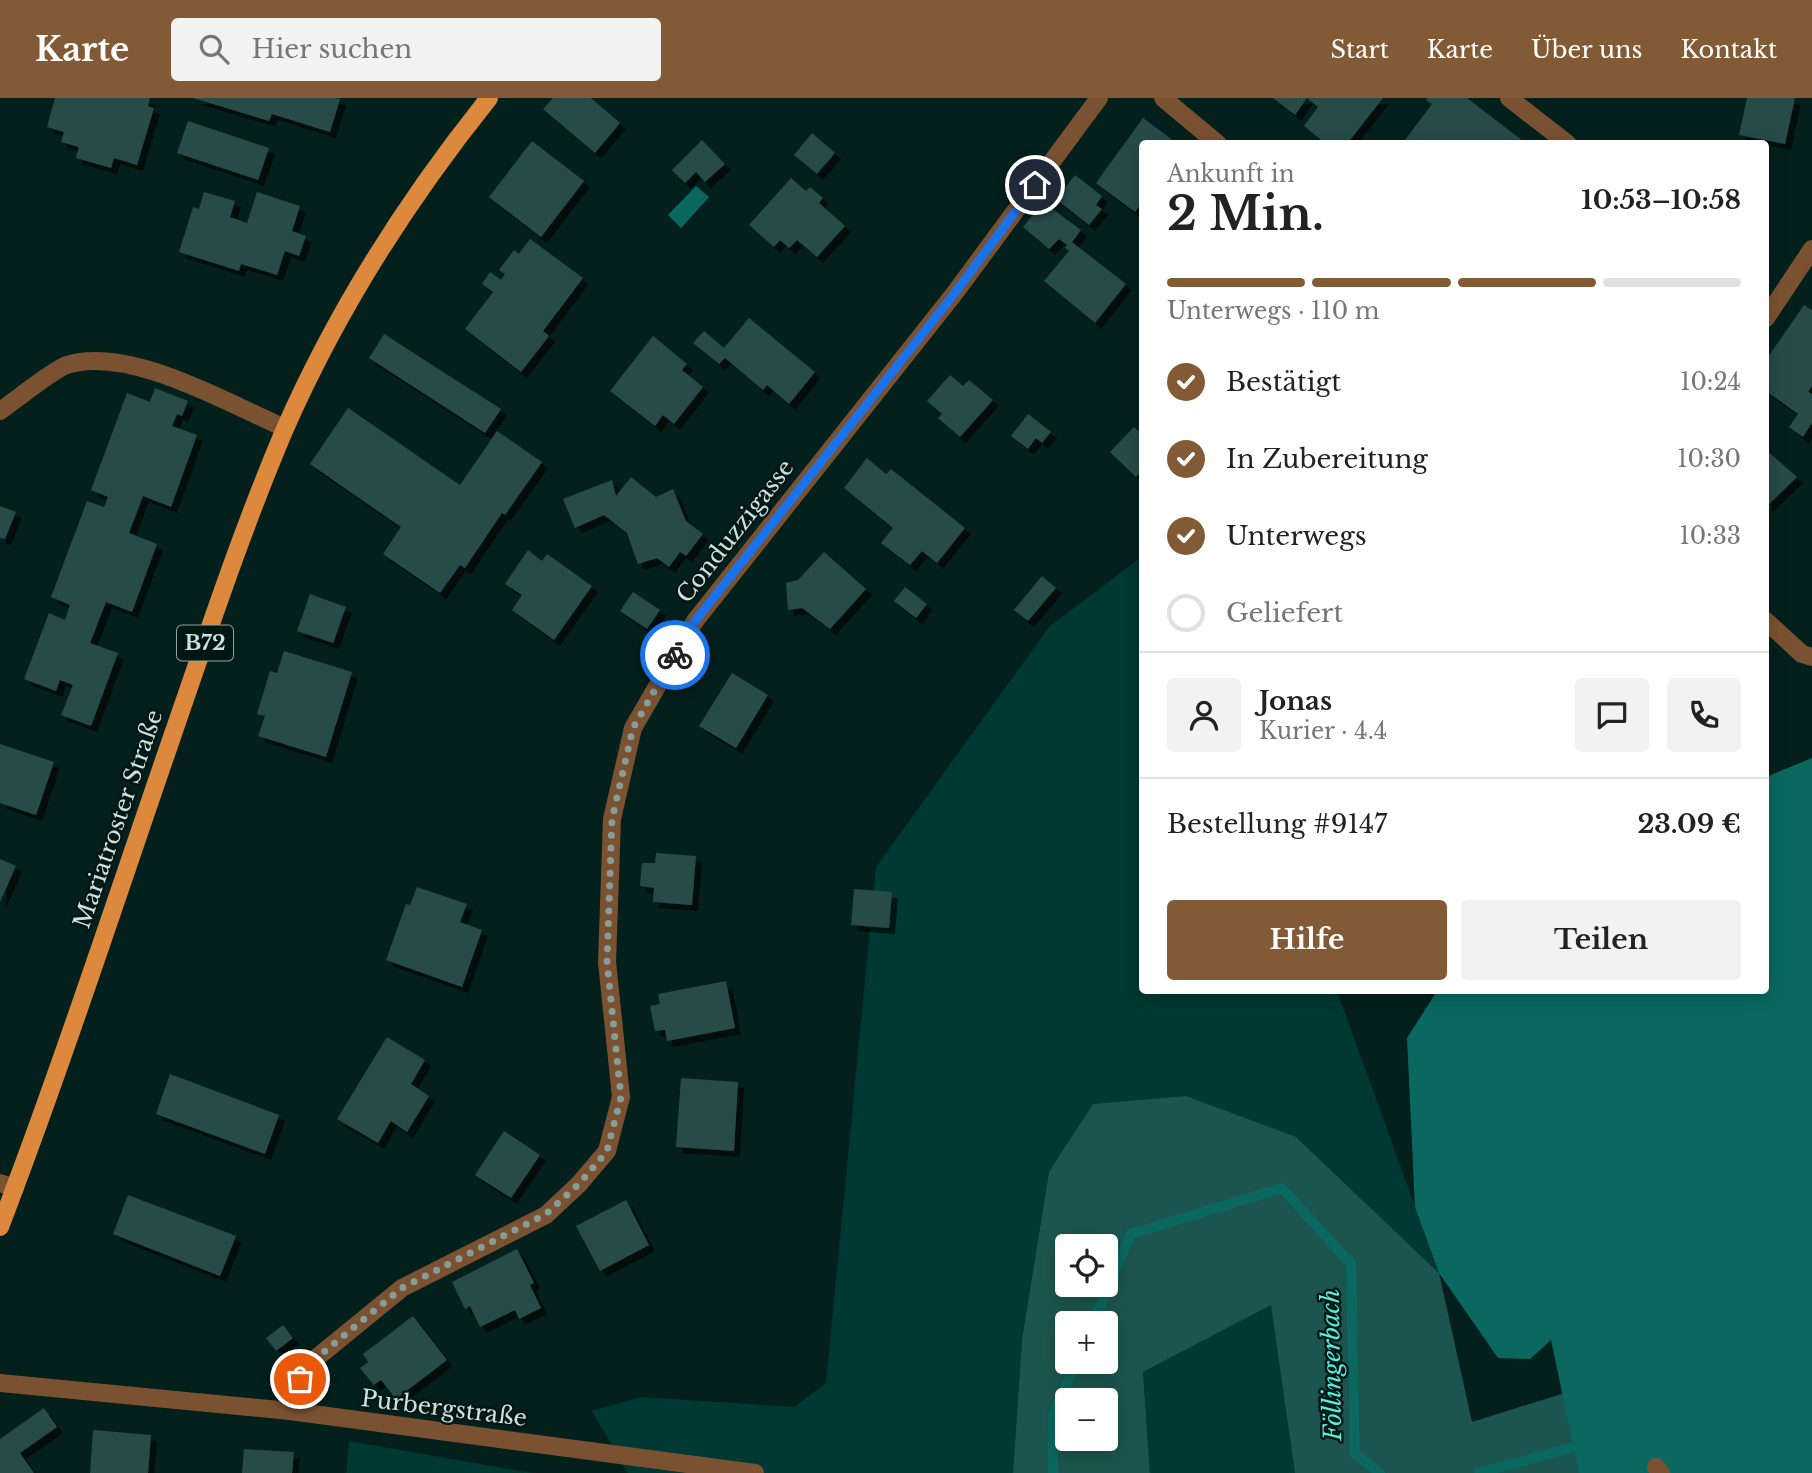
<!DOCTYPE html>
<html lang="de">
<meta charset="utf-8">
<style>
:root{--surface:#fff;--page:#f2f2f2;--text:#222;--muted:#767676;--line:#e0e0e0;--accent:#835a36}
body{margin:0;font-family:"Libre Baskerville",serif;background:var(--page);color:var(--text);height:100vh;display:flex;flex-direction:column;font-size:26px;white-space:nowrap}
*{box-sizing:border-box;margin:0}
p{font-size:23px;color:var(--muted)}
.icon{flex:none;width:38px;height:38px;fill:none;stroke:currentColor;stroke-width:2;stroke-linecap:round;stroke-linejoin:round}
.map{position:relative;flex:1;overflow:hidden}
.drawer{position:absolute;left:1139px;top:42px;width:630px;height:854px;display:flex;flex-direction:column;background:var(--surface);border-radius:7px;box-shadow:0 4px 18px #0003}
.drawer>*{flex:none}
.fabs{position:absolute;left:1055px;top:1136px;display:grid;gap:14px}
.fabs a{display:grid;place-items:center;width:63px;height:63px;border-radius:7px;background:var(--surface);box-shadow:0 4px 18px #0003;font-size:35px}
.pin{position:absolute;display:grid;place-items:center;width:60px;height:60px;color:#fff;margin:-30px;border:4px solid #fff;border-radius:50%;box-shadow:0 2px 7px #0007}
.courier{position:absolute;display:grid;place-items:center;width:70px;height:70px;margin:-35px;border:5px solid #1a73e8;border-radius:50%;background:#fff;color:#222;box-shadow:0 2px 9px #0007}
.head em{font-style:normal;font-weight:700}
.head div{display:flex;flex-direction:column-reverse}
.head{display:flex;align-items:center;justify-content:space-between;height:119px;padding:0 28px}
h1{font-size:46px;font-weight:700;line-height:52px}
.bar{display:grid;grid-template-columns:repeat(4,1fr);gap:10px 7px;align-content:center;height:84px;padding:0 28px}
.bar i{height:9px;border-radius:5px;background:var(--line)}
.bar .on{background:var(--accent)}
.bar p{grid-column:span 4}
.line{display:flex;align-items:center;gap:18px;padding:0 28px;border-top:2px solid var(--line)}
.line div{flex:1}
.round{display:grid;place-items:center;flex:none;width:74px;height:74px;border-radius:7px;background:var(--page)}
ol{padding:0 28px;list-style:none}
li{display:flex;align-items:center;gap:21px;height:77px}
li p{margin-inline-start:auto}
li .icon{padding:7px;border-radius:50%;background:var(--accent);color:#fff;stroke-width:4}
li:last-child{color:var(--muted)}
li i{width:38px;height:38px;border:4px solid var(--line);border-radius:50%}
.action{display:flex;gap:14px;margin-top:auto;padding:14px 28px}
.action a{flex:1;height:80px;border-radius:7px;background:var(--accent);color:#fff;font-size:28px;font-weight:700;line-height:80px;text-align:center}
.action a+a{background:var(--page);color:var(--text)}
header{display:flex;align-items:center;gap:42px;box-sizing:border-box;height:98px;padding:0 35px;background:var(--accent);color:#fff}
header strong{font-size:33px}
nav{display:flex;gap:38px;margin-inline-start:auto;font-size:24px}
.search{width:490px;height:63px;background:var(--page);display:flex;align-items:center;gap:18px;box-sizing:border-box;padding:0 24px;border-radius:7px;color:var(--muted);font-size:26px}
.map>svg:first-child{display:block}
.green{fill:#003833}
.forest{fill:#1c554f;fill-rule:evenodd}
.water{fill:#0a6860}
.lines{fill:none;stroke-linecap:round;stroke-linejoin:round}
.stream{stroke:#0a6860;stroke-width:10}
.building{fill:#274c48;filter:url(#shadow)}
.minor{stroke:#7b5231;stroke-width:18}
.major{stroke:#dc883d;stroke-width:18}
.done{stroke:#879d9a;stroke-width:7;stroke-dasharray:0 12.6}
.route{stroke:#1a73e8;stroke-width:9}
.labels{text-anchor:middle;stroke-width:5;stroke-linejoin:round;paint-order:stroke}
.shield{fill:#001714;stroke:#90a4a1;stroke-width:2}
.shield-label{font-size:21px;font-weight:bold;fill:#cde1de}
.street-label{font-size:23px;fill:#cde1de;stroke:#001714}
.water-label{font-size:24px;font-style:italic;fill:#56efdf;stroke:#001714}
</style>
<header>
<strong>Karte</strong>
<div class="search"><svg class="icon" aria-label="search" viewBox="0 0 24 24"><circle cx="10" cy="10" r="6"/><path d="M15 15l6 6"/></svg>Hier suchen</div>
<nav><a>Start</a><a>Karte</a><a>Über uns</a><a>Kontakt</a></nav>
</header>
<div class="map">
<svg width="1812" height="1375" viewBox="0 0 1812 1375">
<defs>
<filter id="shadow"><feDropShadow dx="6" dy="6" stdDeviation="0" flood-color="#0009"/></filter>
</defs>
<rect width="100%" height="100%" fill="#04201d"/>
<g class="green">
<polygon points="1140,460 1143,466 1143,892 1337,893 1439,1175 1296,1039 1049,1074 1022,1241 1013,1375 628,1375 592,1313 641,1299 794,1309 826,1285 876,769 1049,529"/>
<polygon points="1272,1206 1295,1375 1150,1375 1143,1274"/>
<polygon points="349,1343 514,1372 533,1375 346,1375"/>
</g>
<path class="forest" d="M1186 998 1296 1039 1439 1175 1472 1324 1667 1263 1812 1375H1295L1271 1207 1143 1274 1150 1375H1013L1022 1241 1049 1074 1093 1006ZM1068 1148H1106V1186H1068ZM1068 1225H1106V1264H1068ZM1068 1302H1106V1340H1068Z"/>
<g class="water">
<polygon points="696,88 709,99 681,130 668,117"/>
<polygon points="1812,660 1812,1375 1579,1375 1551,1242 1530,1261 1498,1260 1439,1175 1415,1109 1407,940 1437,893 1766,892 1766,679"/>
</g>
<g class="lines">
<g class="stream">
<polyline points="1093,1225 1131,1136 1282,1090 1351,1166 1355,1356 1380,1375"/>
<polyline points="1053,1375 1053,1318 1076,1264"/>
<polyline points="1479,1375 1585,1346"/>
</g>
</g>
<g class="building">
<polygon points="55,0 150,0 148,8 154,10 137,67 114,60 111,70 76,60 79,49 61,44 64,34 47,29"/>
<polygon points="193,0 336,0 340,1 330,34 272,16 269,23"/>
<polygon points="553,0 591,0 620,25 595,55 543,11"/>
<polygon points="1273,0 1383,0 1347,46 1326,46 1304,28 1318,9 1307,0 1295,17"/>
<polygon points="1428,0 1467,0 1527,46 1402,46 1432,6 1426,2"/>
<polygon points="1747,0 1795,0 1785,46 1739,37"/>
<polygon points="1143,20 1178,46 1143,46 1143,103 1135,114 1096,85"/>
<polygon points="188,23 269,50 258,82 177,55"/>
<polygon points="812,35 835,55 817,76 794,57"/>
<polygon points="702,42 725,66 705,84 696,74 685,85 672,72"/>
<polygon points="532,43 584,83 541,139 489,99"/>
<polygon points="1075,77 1102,98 1096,107 1102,111 1089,127 1056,101"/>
<polygon points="791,80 806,93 810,89 823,100 819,105 845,128 817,159 797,142 789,150 780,142 774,149 749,127"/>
<polygon points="204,94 235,103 230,119 247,125 257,94 300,108 292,133 306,138 299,158 285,153 277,177 241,166 239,173 179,154 193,109 199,111"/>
<polygon points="1043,104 1081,132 1072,144 1126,186 1095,225 1044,183 1069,153 1065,150 1067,147 1059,141 1049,151 1023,129"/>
<polygon points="530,141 583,180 543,233 549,238 521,274 465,231 493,194 482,186 490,174 501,182 505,176 499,172 514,152 519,156"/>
<polygon points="1804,207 1812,212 1812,288 1808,294 1812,296 1812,325 1803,339 1789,329 1798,316 1766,293 1766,262"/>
<polygon points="749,220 815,274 789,306 767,287 763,292 725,260 719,266 693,245 704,233 724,250"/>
<polygon points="384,236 501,311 485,335 369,260"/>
<polygon points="653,238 687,266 682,272 703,289 674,326 663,317 655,328 610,293"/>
<polygon points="950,277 963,288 969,282 993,302 960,339 938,320 942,316 927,303"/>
<polygon points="155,290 188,303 182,318 177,316 172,328 197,337 171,409 143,398 129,435 157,446 132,514 106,504 90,545 118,555 91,628 61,617 73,587 60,582 56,593 24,581 49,515 65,522 70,507 51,499 87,403 104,409 108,399 91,392 127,295 150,304"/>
<polygon points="348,310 460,387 497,333 542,364 505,417 502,415 465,470 460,467 440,495 383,456 401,429 310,366"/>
<polygon points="1028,316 1051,334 1042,345 1036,340 1028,351 1011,338"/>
<polygon points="1134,329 1143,337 1143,372 1136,379 1110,354"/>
<polygon points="1766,352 1797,379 1766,409"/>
<polygon points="867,360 886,376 891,371 965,430 937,465 922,453 910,467 881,445 893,430 844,390"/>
<polygon points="631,379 656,399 673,391 686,423 703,436 686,458 680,454 669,469 657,460 638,466 627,435 604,417 575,430 563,401 612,382 616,398"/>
<polygon points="0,408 16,414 5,441 0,440"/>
<polygon points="528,452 542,463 547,456 592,488 554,542 512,512 522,497 505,486"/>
<polygon points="824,454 866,491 830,531 802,510 788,512 786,485 798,482"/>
<polygon points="1042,478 1056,490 1028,523 1014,512"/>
<polygon points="905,489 927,506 916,520 894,503"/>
<polygon points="633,494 660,512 647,531 620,513"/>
<polygon points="310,496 346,509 333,545 297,533"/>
<polygon points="284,553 352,574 326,659 258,638 265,618 257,616 270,573 277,575"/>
<polygon points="732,575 768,597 736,650 699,628"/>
<polygon points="0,646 54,664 36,717 0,705"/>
<polygon points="656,755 696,758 692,807 653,804 654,790 640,788 642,765 655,765"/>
<polygon points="0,761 16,768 0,804"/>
<polygon points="417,789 467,806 460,824 482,832 462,889 386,862 406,806 410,807"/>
<polygon points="854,791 892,794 889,830 851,827"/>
<polygon points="726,883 735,930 667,943 665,932 655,933 650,908 660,906 658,896"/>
<polygon points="387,939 425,962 411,986 429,998 407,1034 391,1023 378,1045 337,1021"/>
<polygon points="170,976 279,1017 265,1056 156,1016"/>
<polygon points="681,980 738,984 734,1053 676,1049"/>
<polygon points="504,1033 540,1057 511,1100 475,1077"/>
<polygon points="128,1097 236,1138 220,1178 113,1136"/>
<polygon points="626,1102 649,1147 600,1173 576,1128"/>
<polygon points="517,1151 534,1185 530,1187 541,1210 519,1221 515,1212 480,1229 470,1208 465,1211 452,1184"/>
<polygon points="413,1218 447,1262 396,1301 381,1282 374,1287 360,1270 368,1264 363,1256"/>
<polygon points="283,1227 293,1240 276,1253 266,1240"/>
<polygon points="44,1310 57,1329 20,1355 34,1375 0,1375 0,1341"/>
<polygon points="93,1332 151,1337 148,1375 90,1375"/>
<polygon points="244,1351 294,1354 292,1375 242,1375"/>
</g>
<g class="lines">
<g class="minor">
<polyline points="1163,0 1218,46"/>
<polyline points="1509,0 1568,46"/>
<polyline points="1766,220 1812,151"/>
<path d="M0 313C15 303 52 272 67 267 129 247 229 306 285 330"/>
<polyline points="1766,523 1802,556 1812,559"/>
<polyline points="0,1085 15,1090"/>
<polyline points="0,1285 290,1313 755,1375"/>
<polyline points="290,1313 291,1296 309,1266 402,1190 546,1117 579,1086 607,1053 621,999 607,864 612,721 633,630 695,523 954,196 1099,0"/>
<polyline points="1656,1369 1661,1375"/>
</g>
<path class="major" d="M0 1129C62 967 116 801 173 636 208 535 242 432 284 333 336 214 408 101 489 0"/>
</g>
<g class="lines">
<polyline class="done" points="300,1281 309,1266 402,1190 546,1116 579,1086 607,1053 621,999 607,864 612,721 633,630 675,557"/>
<polyline class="route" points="675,557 695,523 954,196 1035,87"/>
</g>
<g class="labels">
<rect class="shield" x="177" y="527.5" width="56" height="35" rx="5"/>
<g class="shield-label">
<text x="205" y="552">B72</text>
</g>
<g class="street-label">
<text transform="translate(735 433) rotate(-52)" y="8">Conduzzigasse</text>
<text transform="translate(118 721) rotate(-71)" y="8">Mariatroster Straße</text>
<text transform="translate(444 1310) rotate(7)" y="8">Purbergstraße</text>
</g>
<g class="water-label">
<text transform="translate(1332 1267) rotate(-91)" y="8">Föllingerbach</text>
</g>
</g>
</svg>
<div class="fabs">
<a><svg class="icon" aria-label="locate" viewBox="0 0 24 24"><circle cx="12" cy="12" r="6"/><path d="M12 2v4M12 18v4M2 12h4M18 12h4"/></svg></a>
<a>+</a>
<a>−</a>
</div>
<div class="pin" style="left:300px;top:1281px;background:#ea580c"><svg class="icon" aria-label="bag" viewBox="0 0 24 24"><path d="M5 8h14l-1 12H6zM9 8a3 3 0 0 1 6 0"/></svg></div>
<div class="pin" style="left:1035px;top:87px;background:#1f2937"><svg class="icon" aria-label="home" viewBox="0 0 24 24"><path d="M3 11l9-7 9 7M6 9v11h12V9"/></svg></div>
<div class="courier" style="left:675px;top:557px"><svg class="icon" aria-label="bike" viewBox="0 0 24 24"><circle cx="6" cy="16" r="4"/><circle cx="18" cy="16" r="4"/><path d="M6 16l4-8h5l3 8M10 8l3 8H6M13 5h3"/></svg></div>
<section class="drawer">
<div class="head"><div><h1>2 Min.</h1><p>Ankunft in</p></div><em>10:53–10:58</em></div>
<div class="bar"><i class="on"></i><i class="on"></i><i class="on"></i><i></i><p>Unterwegs · 110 m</p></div>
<ol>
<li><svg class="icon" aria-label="check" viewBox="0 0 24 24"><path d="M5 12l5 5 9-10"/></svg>Bestätigt<p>10:24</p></li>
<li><svg class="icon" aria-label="check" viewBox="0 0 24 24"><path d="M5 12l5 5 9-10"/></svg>In Zubereitung<p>10:30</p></li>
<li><svg class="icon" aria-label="check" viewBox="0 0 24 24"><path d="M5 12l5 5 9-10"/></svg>Unterwegs<p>10:33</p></li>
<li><i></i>Geliefert</li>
</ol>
<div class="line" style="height:126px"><a class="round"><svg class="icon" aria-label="person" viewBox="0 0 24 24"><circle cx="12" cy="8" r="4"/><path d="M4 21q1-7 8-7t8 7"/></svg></a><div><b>Jonas</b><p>Kurier · 4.4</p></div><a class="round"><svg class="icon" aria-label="chat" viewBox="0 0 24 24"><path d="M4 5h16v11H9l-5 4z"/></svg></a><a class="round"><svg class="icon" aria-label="phone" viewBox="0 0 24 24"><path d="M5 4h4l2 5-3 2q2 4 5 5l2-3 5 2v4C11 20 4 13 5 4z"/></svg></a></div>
<div class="line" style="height:91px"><div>Bestellung #9147</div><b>23.09 €</b></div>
<div class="action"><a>Hilfe</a><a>Teilen</a></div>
</section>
</div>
